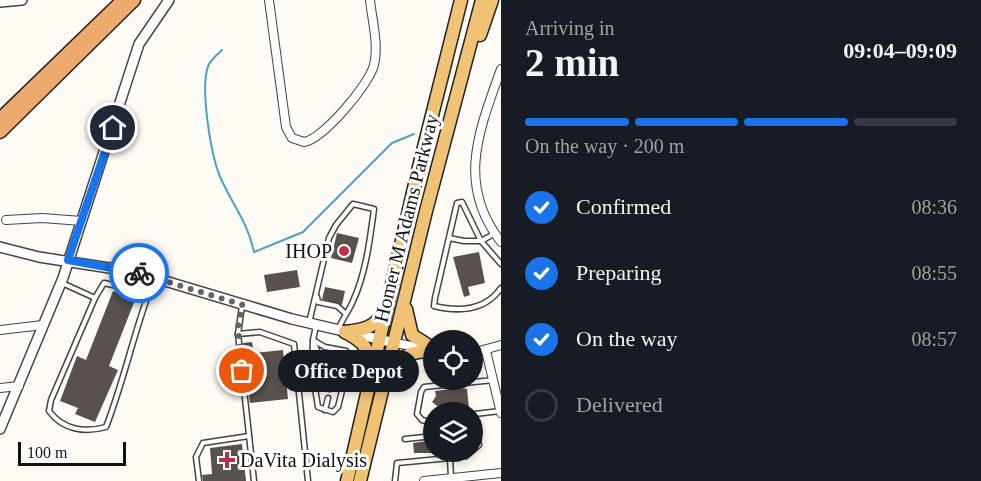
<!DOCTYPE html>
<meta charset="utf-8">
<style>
:root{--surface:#171b24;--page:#20242c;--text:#f1f3f6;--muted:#9ea1a6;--line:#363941;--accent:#1a73e8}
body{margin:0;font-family:Georgia,serif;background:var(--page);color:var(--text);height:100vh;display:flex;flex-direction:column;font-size:22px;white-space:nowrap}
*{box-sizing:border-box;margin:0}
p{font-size:20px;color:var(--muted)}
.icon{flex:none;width:33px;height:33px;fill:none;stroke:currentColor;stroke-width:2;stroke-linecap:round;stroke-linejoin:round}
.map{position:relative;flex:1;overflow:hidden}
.drawer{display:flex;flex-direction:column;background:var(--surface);width:480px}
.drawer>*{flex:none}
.controls{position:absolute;left:423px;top:330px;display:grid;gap:12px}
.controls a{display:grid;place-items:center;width:60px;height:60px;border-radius:50%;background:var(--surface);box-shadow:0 3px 9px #0003;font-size:30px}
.scale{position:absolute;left:18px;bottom:15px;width:108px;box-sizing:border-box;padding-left:6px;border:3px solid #111;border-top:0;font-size:16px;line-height:21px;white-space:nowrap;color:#111;-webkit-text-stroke:4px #fff;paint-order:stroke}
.pin{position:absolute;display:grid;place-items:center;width:51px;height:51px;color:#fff;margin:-26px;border:3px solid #fff;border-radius:50%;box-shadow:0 2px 6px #0007}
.courier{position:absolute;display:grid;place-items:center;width:60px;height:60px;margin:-30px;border:4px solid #1a73e8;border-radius:50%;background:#fff;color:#222;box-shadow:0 2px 8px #0007}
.bubble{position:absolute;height:42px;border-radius:21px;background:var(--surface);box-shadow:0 3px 9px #0003;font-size:20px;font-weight:600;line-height:42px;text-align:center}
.headline em{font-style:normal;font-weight:600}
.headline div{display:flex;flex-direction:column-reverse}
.headline{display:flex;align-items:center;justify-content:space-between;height:102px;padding:0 24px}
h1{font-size:39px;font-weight:600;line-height:45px}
.bar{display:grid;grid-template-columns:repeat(4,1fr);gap:9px 6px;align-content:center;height:72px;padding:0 24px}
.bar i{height:8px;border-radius:4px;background:var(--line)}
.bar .selected{background:var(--accent)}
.bar p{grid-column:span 4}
ol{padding:0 24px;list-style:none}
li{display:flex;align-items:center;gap:18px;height:66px}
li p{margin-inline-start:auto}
li .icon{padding:6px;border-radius:50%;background:var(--accent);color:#fff;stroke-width:4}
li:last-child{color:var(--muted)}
li i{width:33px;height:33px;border:3px solid var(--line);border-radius:50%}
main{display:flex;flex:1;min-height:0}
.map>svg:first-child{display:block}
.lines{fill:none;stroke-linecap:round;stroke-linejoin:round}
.stream{stroke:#48a3c5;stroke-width:2}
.building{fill:#59514e}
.service-casing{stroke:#444;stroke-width:7}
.minor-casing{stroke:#444;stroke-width:10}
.tertiary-casing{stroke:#444;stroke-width:12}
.primary-casing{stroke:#222;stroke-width:15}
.trunk-casing{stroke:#222;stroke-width:15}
.service{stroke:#fff;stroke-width:4}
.minor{stroke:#fff;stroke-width:8}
.tertiary{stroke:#fff;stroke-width:9}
.primary{stroke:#efc274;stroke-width:12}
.trunk{stroke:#edaa6e;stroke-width:12}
.done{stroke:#646361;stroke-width:6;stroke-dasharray:0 10.8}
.route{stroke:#1a73e8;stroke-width:8}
.poi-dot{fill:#b93148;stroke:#fff;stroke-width:2}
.labels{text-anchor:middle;stroke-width:6;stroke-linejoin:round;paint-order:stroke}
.street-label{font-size:20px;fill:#111;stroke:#fff}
.poi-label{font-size:20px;fill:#111;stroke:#fff;text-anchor:end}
</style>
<main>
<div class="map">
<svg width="501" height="481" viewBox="0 0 501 481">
<rect width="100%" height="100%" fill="#fefbf5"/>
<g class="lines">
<path class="stream" d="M222 50C218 54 212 59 209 64 199 85 211 159 222 181 234 207 248 223 254 252L303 232 392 143 414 134"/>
</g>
<g class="building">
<polygon points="337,233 359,238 352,263 331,258"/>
<polygon points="479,252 485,283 468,287 470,295 464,297 453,257"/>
<polygon points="297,270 300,287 267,292 264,275"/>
<polygon points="325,287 345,291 342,305 322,299"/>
<polygon points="113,291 135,300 109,366 118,370 95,422 75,414 78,408 60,401 77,356 86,360"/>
<polygon points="252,342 254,353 283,350 288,399 250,403 243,343"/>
<polygon points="460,388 467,389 469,408 463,409 463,412 445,412 432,402 436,396 435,391"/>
<polygon points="434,440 434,453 414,453 413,443"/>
<polygon points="242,444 246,481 203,481 202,475 212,474 210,448"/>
</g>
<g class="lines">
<g class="service-casing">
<g id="service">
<polyline points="494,234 481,241 501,264"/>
<path d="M449 238 464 241H481L462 202 457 203 435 298 434 306C459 312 485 311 501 288"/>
<path d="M62 283 95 298 51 400 49 411C63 430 85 433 106 427 125 378 135 327 154 279"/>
<polyline points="317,297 318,302 337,306 345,313"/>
<polyline points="95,298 104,283 148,293"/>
<polyline points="242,306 238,334 254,481"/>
<path d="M309 323 329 238 336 225 353 204 374 209C370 239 366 273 353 301 349 311 342 319 338 330"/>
<polyline points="316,326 313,340 321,361 342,365 349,363"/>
<polyline points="238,334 260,332 294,344 308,481"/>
<polygon points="313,340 325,347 346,351 350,358 338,407 333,412 318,407 312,369"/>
<polyline points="314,364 317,371 345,377"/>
<polyline points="330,389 332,381"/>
<polyline points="325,410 328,398"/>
<polyline points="472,417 475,414 500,411"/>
<polyline points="434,423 422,420 417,414 421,392 424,387 494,380"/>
<polyline points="405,439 434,436"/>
<polyline points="466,456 479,445 477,435 472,432"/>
<polyline points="199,481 196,457 203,443 249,436"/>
<polyline points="395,481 397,463 450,458 451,477"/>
</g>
</g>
<g class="minor-casing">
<g id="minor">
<path d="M269 0 286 127 292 138 304 142C323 139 369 85 374 65 379 45 372 20 370 0"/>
<path d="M501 69C479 131 456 184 501 242"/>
<polyline points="6,220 42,218 82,221"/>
<polyline points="0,330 43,325"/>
<polyline points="395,343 423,348"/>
<polyline points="486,351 501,413"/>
<polyline points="472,353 501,345"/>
<polyline points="0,388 19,386"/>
<polyline points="424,481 501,473"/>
</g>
</g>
<g class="tertiary-casing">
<g id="tertiary">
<polyline points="0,2 22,0"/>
<polyline points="0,247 39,257 135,272 292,319 395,343"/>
<polyline points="0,429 63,278 139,44 169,0"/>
</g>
</g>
<g class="primary-casing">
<g id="primary">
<polyline points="480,35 492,0"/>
<polyline points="406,309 412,335 434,349"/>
<path d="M345 332C362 330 377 328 384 310"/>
<path d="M345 332C360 340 369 346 370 364"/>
<path d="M390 374C401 354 413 351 434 351"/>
<polyline points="347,481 417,175 461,0"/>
<polyline points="360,481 426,211 482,0"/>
</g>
</g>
<g class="trunk-casing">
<g id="trunk">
<polyline points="0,119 123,0"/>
<polyline points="0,132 134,0"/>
</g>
</g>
<use href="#service" class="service"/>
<use href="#minor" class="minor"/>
<use href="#tertiary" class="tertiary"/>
<use href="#primary" class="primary"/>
<use href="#trunk" class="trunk"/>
</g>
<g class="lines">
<polyline class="done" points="139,273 243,305 238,326 242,371"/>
<polyline class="route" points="113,128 68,260 139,273"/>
</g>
<g class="poi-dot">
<circle cx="344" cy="251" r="6"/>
<path d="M224 451h6v6h6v6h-6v6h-6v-6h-6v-6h6z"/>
</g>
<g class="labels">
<g class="street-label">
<text transform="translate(406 218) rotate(-76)" y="7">Homer M Adams Parkway</text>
</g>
<g class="poi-label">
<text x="332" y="258">IHOP</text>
<text x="240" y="467" text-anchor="start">DaVita Dialysis</text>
</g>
</g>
</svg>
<div class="controls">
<a><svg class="icon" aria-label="locate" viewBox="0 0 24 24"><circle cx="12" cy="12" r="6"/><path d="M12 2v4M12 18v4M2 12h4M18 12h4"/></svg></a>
<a><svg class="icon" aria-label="layers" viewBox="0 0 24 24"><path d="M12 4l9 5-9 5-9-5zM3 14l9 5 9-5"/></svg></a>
</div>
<div class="scale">100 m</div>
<div class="pin" style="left:242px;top:371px;background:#ea580c"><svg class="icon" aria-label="bag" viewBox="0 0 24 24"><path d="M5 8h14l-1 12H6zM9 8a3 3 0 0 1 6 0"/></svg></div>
<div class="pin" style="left:113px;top:128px;background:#1f2937"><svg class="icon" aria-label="home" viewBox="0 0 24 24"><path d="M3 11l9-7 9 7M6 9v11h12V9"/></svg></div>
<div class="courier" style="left:139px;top:273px"><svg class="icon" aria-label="bike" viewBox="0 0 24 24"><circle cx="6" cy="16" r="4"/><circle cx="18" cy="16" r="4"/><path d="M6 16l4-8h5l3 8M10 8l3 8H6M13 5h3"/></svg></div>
<div class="bubble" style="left:278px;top:350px;width:141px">Office Depot</div>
</div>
<section class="drawer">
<div class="headline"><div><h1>2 min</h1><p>Arriving in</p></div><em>09:04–09:09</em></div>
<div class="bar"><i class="selected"></i><i class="selected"></i><i class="selected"></i><i></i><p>On the way · 200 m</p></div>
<ol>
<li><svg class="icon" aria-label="check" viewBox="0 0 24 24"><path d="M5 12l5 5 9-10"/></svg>Confirmed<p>08:36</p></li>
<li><svg class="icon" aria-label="check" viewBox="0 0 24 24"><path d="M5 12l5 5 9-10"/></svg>Preparing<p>08:55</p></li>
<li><svg class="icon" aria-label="check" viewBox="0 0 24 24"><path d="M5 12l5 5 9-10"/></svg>On the way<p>08:57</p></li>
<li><i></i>Delivered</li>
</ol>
</section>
</main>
